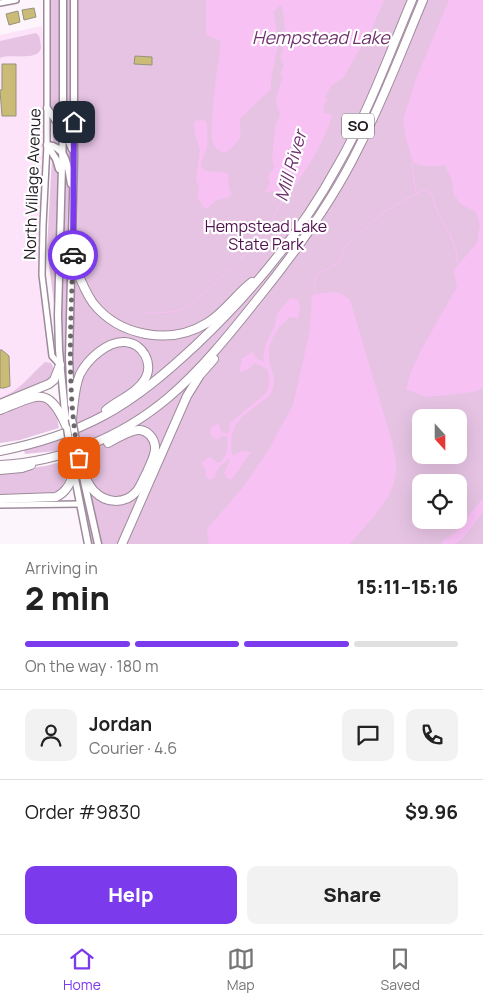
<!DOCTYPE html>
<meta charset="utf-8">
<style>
:root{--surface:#fff;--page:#f2f2f2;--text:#222;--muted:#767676;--line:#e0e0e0;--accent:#7c3aed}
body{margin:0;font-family:Manrope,sans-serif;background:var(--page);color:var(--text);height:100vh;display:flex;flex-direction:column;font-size:19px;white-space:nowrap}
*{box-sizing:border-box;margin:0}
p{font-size:16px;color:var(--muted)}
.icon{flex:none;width:28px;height:28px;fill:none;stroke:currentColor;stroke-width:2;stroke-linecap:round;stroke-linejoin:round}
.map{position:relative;height:544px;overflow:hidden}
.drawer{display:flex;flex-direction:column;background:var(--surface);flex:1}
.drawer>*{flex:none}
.needle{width:32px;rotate:159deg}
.buttons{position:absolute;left:412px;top:409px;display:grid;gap:10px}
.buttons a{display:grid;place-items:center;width:55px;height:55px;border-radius:10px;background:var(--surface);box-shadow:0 5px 20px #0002;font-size:25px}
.pin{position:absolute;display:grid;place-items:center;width:42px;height:42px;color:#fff;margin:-21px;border-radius:10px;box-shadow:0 2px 8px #0006}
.courier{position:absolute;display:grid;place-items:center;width:50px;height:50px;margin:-25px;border:4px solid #7c3aed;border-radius:50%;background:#fff;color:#222;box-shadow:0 1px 6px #0007}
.headline em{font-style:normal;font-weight:800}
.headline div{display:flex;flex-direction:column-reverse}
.headline{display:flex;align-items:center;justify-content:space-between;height:85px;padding:0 25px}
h1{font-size:32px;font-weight:800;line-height:38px}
.bar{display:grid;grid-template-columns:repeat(4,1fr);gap:8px 5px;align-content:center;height:60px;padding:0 25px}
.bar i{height:6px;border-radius:4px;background:var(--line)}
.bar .current{background:var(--accent)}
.bar p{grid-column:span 4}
.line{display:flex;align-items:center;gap:12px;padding:0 25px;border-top:1px solid var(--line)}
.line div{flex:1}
.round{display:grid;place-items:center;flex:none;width:52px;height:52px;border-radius:10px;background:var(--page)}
.action{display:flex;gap:10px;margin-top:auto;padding:10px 25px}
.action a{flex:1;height:58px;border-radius:10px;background:var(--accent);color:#fff;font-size:20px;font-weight:800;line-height:58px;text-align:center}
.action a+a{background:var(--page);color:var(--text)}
.tabs{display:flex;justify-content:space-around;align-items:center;height:70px;border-top:1px solid var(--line);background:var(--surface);font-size:14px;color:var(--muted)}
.tabs a{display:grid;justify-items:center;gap:2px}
.tabs .current{color:var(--accent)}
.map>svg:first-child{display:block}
.built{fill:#fce3fa}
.green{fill:#e6c3e3;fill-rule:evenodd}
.water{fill:#f8c1f4}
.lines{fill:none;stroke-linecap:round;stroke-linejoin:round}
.stream{stroke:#f8c1f4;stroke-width:1}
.river{stroke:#f8c1f4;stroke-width:9}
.building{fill:#cabb76;stroke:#96927c}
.minor-casing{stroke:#9d8b9b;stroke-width:8}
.major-casing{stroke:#9d8b9b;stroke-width:9}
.highway-casing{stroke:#9d8b9b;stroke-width:10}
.minor{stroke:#fff;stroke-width:5}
.major{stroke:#fff;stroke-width:6}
.highway{stroke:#fff;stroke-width:8}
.major-bridge-casing{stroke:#9d8b9b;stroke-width:9;stroke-linecap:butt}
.major-bridge{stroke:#fff;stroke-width:6}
.done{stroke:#6d666c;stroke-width:5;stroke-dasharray:0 9}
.route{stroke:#7c3aed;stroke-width:6}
.labels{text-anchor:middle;stroke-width:4.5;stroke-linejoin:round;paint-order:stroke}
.shield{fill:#fff;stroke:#635e62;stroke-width:1}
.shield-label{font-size:15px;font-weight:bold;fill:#20191f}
.street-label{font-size:16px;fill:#20191f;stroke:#fff}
.park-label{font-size:16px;fill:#50114f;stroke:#fff}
.water-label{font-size:18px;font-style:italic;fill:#70326f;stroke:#fff}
</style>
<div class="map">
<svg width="483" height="544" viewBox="0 0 483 544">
<rect width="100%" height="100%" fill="#fdf5fc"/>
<polygon class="built" points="42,26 48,100 41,273 52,358 51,376 0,400 0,35"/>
<g class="green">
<path d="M49 0H483V544H89L73 447 56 451 25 454 24 450 71 436 47 249 53 139 51 116ZM421 418H459V455H421ZM421 482H459V520H421Z"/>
<path d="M36 33 39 36C40 39 41 45 41 48 38 62 10 53 0 58V41Z"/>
<path d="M45 362 51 363C56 370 54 375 50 381L0 401V398C20 391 29 376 45 362Z"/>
<polygon points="41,399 48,401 56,412 59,428 20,440 0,443 0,413 32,400"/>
<polygon points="65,461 67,475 63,486 65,487 54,496 0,497 0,472 45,466"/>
</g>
<g class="water">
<path d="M206 0H384L372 28 343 78 331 86 325 96 327 100 324 105 323 113 330 114 332 117C322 145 305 173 287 197L278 191 265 192 270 183 268 177 274 168 272 159 275 127 280 115 276 102 278 91 283 77 280 74 284 66 280 56C286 48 286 14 281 5L273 12C275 21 278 32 278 41 277 58 270 72 271 89L239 119C243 138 240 142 225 153 219 151 216 149 213 143 208 132 219 58 221 41L206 35Z"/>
<path d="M449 0H483V388L474 392 426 397 406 389 411 372 421 350 457 287 454 270 477 243 480 224 476 212 461 204 454 195 452 181 445 165C434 166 423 168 413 162L406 138 403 120 416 79Z"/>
<path d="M199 119 203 120 207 123C207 131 208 141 207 148 205 156 199 159 202 168 208 174 219 170 228 174L229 189 232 193 228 198C218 197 213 203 207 209L203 207 198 197 199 185 196 180 200 150 195 134 194 122Z"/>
<path d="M331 292 340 293 350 300 392 442C393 450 396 458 396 465 397 497 369 522 349 544H209L207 529 245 485 268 451 293 405 310 331 312 295Z"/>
<path d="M290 298 297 299C301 306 300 311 298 318L290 317C277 327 268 341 269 357 269 370 278 376 272 391 270 396 265 399 261 402 238 419 228 426 232 456L242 451 251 452 232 479H228L224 473 229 462V459L219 467 214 478 210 480 205 475 206 470 202 464 203 461 210 457 217 463 221 462 227 452 228 438 222 435 218 440 213 438 210 433 212 426 219 424 221 431 224 433H228L230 429V423L267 392 270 377 267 369 255 363 247 370 240 372 239 368 242 363 241 359 253 352 256 358 264 362 263 357 266 344 275 326 277 314Z"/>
</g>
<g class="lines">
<g class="stream">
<polyline points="413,162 412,167 416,193"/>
<polyline points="362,231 385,211 423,190 431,193 439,216 450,234 456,250 458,264 460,265"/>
<polyline points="316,293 314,283 317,274 332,267 339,262 345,247 354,236"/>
<path d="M193 302C229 273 266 238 285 196"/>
<path d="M143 313C158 313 177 314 189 305"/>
</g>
<polyline class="river" points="446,544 460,535 483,505"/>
</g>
<g class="building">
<polygon points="34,8 36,17 24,20 22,10"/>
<polygon points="18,11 20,22 9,25 6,14"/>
<polygon points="135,56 152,57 152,65 134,64"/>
<polygon points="2,64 16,64 16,116 2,116 0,90 2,90"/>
<polygon points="0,350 2,350 9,356 10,386 4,388 0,388"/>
</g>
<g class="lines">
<g class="minor-casing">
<g id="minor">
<polyline points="47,0 47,145 43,225 42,275 52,356 60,365"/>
<polyline points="0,3 16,0"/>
<polyline points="0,505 80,504"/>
</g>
</g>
<g class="major-casing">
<g id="major">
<polyline points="63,0 63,129 58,315 59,350 66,423"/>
<polyline points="47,108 67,137 72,149"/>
<path d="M47 145C67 146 68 168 71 184"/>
<polyline points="47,145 56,159 59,169"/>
<polyline points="71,404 69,358 74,158 74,0"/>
<polyline points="74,473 88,544"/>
<polyline points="83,477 98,544"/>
</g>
</g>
<g class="highway-casing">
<g id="highway">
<path d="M72 258C78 273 83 289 93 303 119 336 170 346 207 323 225 312 236 294 252 282"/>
<polyline points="0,404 49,384 54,380 60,365"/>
<path d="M0 410C39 395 48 384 67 428"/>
<path d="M72 419C74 404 74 388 80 374 88 359 107 341 125 342 143 343 154 364 145 379 137 393 118 400 106 410"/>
<path d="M0 451C36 444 71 433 103 416 138 397 167 372 196 345 252 292 301 233 338 165 368 113 389 55 412 0"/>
<path d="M0 465C61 462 122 437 169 397 203 368 232 331 260 296 297 250 332 202 358 149 383 101 402 50 423 0"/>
<path d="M81 468C85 476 88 485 94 491 105 503 124 505 136 492 141 486 143 479 147 472 150 464 156 455 155 446 154 438 148 431 140 430 132 429 115 439 108 443"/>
<polyline points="0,470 22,468 31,465"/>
<path d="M0 499 56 497C67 492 70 483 74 473"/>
<polyline points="122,544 187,396 200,375 214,359"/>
</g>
</g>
<use href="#minor" class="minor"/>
<use href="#major" class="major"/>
<use href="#highway" class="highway"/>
<g class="major-bridge-casing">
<g id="major-bridge">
<polyline points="72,419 81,468"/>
<polyline points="67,428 74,473"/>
</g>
</g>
<use href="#major-bridge" class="major-bridge"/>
</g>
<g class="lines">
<path class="done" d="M73 255C71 323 66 390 79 458"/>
<polyline class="route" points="73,255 74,122"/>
</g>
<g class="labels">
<rect class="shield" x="342" y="113.5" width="32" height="25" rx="4"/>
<g class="shield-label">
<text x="358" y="131">SO</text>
</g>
<g class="street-label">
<text transform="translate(32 184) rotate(-88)" y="6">North Village Avenue</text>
</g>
<g class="park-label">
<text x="266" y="232">Hempstead Lake<tspan x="266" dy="18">State Park</tspan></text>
</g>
<g class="water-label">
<text x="321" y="44">Hempstead Lake</text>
<text transform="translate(291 166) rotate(-74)" y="6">Mill River</text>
</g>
</g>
</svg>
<div class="buttons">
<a><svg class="needle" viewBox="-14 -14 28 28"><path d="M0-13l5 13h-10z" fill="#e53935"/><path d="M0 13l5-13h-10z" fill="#767676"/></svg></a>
<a><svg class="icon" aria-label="locate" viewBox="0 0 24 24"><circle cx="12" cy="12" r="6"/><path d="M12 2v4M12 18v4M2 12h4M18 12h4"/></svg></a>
</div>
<div class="pin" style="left:79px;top:458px;background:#ea580c"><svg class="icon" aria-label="bag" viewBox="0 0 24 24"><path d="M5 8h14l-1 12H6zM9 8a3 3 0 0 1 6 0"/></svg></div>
<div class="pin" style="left:74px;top:122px;background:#1f2937"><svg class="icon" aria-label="home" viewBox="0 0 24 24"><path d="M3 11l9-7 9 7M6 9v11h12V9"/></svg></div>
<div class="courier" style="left:73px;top:255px"><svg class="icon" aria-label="car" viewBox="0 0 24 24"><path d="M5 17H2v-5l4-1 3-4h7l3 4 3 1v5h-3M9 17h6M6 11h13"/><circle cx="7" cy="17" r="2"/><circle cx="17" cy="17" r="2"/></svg></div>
</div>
<section class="drawer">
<div class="headline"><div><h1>2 min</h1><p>Arriving in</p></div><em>15:11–15:16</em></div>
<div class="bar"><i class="current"></i><i class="current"></i><i class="current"></i><i></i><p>On the way · 180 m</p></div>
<div class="line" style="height:90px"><a class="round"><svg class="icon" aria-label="person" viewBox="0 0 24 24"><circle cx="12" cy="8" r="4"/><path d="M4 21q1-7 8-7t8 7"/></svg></a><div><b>Jordan</b><p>Courier · 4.6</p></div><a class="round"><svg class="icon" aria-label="chat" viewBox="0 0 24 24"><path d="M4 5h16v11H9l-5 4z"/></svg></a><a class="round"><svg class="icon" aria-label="phone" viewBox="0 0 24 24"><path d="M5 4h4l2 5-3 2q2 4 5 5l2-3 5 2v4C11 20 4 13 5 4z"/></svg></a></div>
<div class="line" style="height:65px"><div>Order #9830</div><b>$9.96</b></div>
<div class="action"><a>Help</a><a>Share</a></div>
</section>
<nav class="tabs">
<a class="current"><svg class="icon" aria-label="home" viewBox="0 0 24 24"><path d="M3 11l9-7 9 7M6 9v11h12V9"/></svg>Home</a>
<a><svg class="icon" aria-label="map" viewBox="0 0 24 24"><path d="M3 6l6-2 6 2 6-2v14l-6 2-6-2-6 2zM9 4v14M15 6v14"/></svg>Map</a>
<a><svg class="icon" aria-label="saved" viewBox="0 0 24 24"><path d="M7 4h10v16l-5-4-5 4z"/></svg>Saved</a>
</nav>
